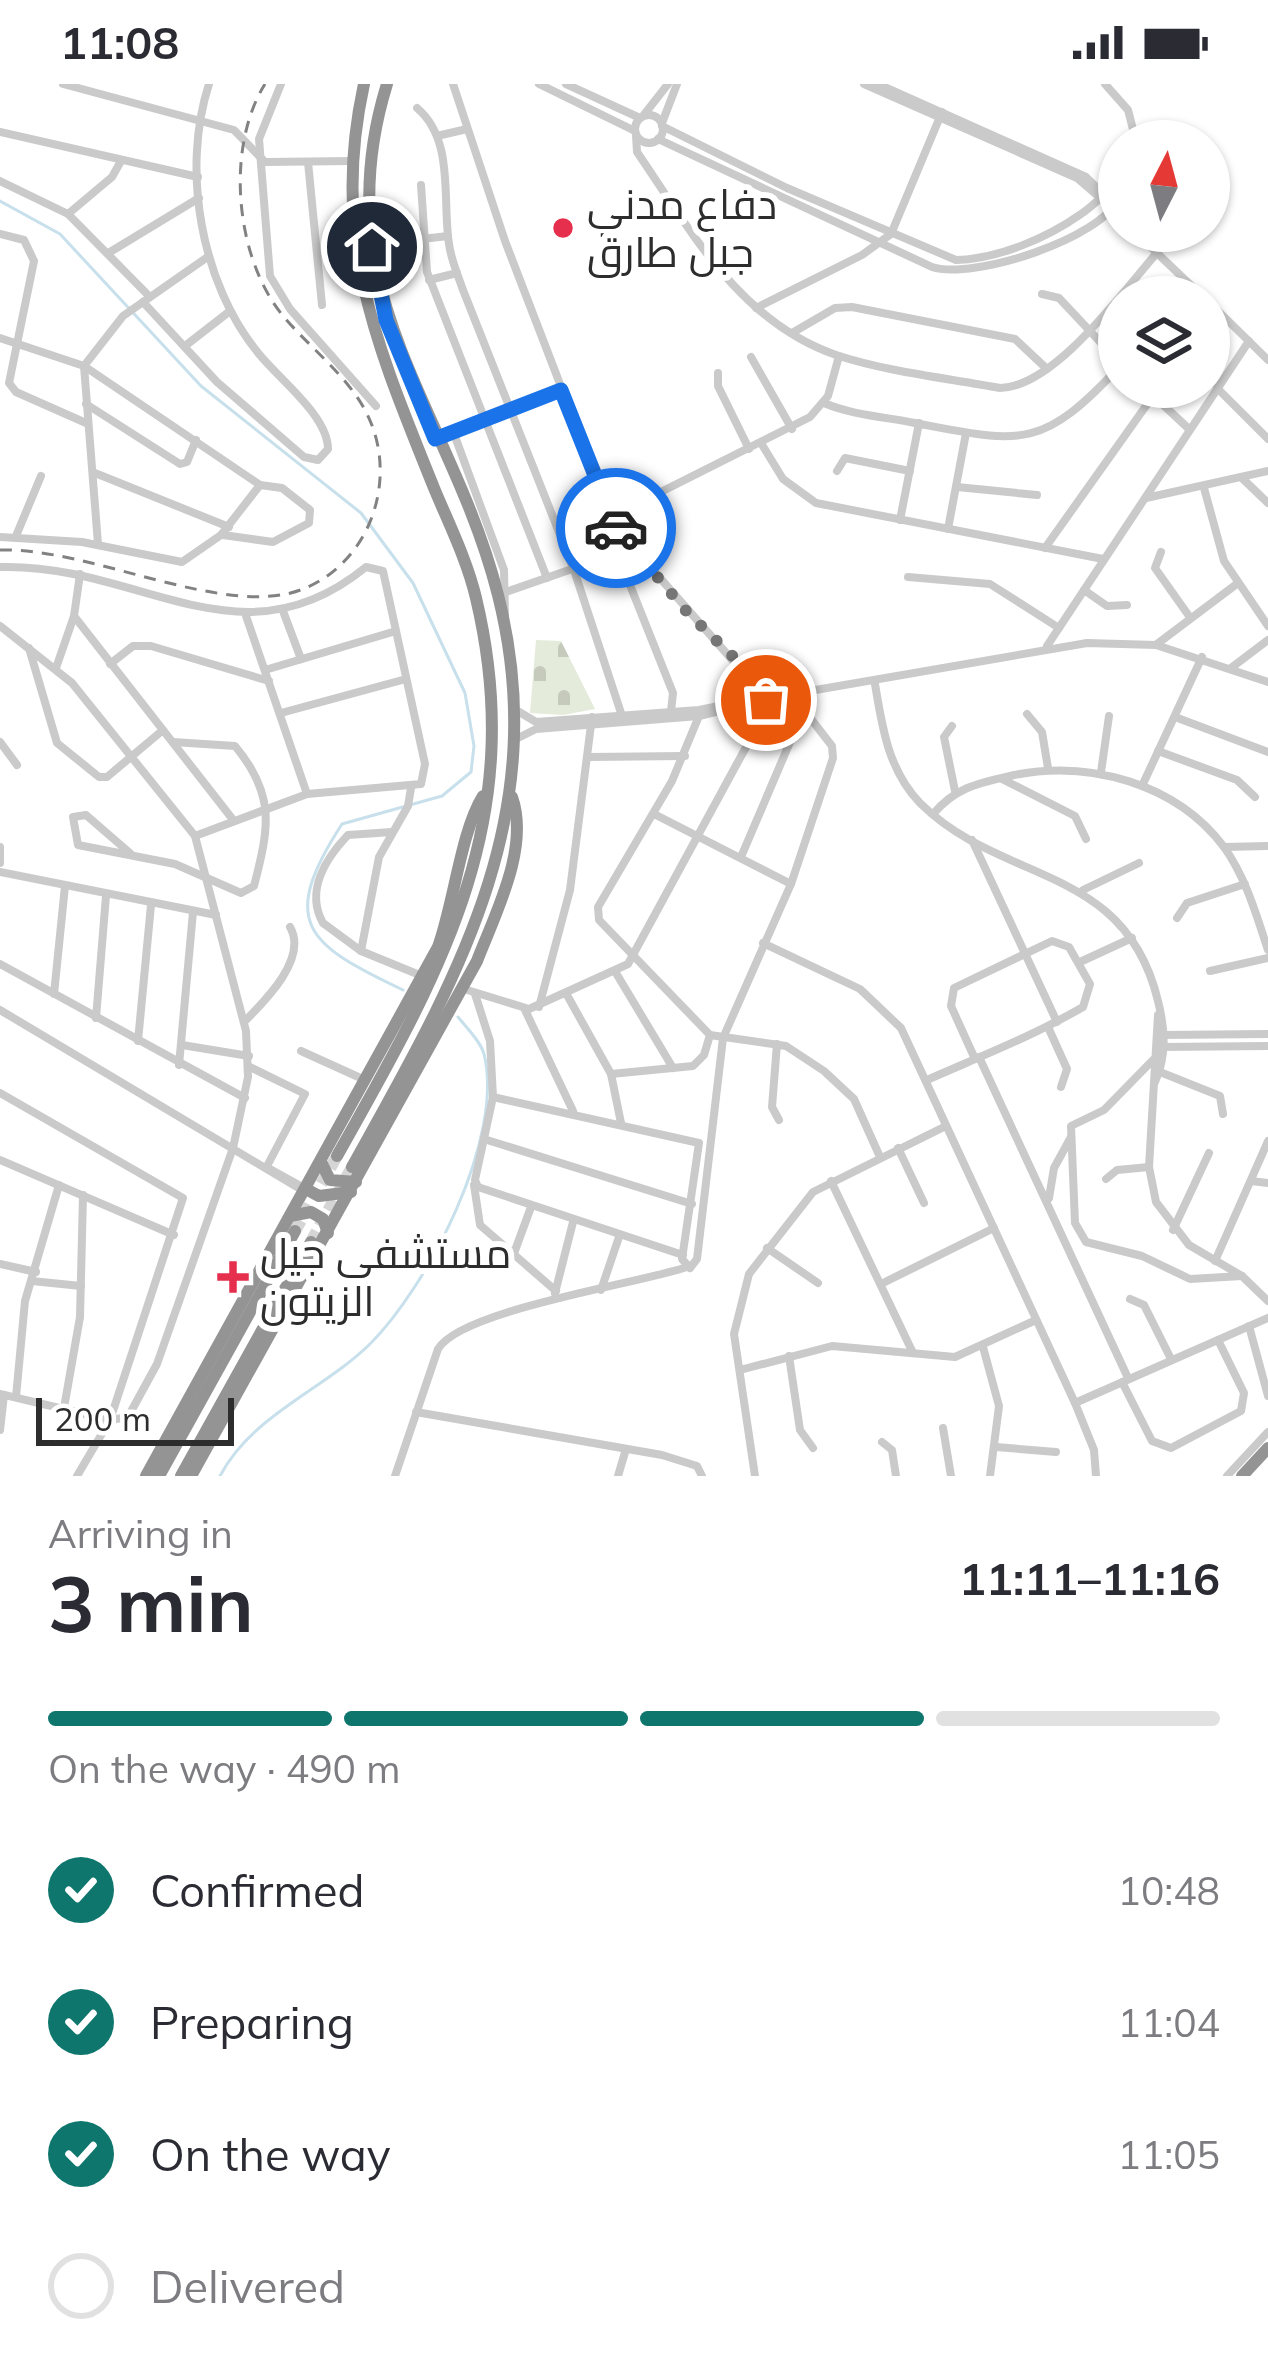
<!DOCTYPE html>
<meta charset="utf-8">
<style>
:root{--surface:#fff;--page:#f2f2f3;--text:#2b2b33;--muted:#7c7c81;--line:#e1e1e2;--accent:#0f766e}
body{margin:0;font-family:Mulish,Cairo,sans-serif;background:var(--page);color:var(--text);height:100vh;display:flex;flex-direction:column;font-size:45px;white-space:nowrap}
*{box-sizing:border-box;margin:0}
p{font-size:39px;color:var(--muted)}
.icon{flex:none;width:66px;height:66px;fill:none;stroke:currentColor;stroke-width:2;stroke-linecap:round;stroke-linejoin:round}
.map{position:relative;height:1392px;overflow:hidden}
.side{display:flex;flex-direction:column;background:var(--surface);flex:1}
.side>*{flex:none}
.needle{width:78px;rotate:6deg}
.buttons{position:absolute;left:1098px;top:36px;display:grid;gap:24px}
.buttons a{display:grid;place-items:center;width:132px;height:132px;border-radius:50%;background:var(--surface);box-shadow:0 3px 9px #0004;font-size:60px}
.scale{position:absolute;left:36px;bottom:30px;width:198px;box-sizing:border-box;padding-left:12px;border:6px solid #2d2d2d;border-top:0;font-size:33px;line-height:42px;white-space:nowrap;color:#2d2d2d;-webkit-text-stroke:9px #fff;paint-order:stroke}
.pin{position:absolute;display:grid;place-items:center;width:102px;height:102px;color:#fff;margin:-51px;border:6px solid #fff;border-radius:50%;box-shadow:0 3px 12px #0007}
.courier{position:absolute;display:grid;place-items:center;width:120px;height:120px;margin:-60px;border:9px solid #1a73e8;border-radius:50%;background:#fff;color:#222;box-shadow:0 3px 15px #0007}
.overview em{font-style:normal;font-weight:700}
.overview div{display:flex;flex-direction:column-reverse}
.overview{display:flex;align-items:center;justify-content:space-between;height:204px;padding:0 48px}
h1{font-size:78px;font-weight:700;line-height:90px}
.bar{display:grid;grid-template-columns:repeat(4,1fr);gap:18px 12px;align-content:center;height:144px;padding:0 48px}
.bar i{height:15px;border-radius:9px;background:var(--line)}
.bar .current{background:var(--accent)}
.bar p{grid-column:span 4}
ol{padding:0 48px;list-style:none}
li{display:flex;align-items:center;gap:36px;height:132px}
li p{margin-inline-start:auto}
li .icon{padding:12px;border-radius:50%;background:var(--accent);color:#fff;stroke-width:4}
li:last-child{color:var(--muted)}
li i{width:66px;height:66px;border:6px solid var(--line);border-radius:50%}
.status{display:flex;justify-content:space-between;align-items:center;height:84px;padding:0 60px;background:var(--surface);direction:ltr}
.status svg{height:33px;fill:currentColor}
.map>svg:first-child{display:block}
.cemetery{fill:url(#cemetery-stones)}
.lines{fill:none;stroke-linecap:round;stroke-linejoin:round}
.stream{stroke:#c7e0eb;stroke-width:3}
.highway-tunnel{stroke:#d5d5d5;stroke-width:12;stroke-dasharray:12 6;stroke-linecap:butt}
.minor{stroke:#cacaca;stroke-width:8}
.highway{stroke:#949494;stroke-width:12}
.rail{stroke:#828282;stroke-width:3;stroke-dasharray:12 9;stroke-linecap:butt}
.done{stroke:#767676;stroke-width:12;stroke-dasharray:0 21.6}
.route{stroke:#1a73e8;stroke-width:15}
.poi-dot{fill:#e52f4c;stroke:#fff;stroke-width:4.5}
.labels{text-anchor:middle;stroke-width:12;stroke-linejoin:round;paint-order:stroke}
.poi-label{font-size:42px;fill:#2d2d2d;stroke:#fff;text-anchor:start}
</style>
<div class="status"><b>11:08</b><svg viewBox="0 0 49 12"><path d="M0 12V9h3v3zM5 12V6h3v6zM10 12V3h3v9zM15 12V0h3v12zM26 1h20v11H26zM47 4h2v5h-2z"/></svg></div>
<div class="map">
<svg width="1268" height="1392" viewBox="0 0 1268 1392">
<defs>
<pattern id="cemetery-stones" width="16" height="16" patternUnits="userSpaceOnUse" patternTransform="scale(3)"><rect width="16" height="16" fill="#e5ebdb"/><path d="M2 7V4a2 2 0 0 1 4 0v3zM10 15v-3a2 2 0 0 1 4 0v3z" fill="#c5cabc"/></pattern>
</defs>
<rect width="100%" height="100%" fill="#fff"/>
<polygon class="cemetery" points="536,556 561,557 595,625 563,631 530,629"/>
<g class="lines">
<g class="stream">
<path d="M0 117 60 150 201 302 361 429 413 499 465 609 474 662 471 688 442 712 342 740C278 839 306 860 403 906"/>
<path d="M220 1392C252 1331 323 1306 370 1260 428 1202 505 1054 484 970 481 958 467 944 458 933"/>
</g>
<g class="highway-tunnel">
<polyline points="295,1147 337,1072"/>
<polyline points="311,1158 352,1083"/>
</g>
<g class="minor">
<polyline points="63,0 234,46 265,78 351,77"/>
<polyline points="281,0 259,55 270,192 290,225 376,322"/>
<polyline points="453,0 505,157 615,443 765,613"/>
<polyline points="539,0 635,47"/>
<polyline points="566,0 640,34"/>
<polyline points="864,0 1077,94 1119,130"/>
<polyline points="878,0 1086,93 1117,123"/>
<polyline points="1105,0 1128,26 1136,57"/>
<path d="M417 24C455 56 442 117 449 160 451 176 458 191 463 206L574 486 621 629"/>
<circle cx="649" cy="45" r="14"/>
<polyline points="643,32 668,0"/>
<polyline points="662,39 677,0"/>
<path d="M662 42 787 104 956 176C998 175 1047 154 1081 130 1095 121 1103 109 1119 102"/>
<polyline points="0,48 198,93"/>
<path d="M636 51 637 68C691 147 740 238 836 271 888 288 946 294 1000 304 1054 303 1121 210 1155 171"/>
<polyline points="437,52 467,45"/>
<path d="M658 55 932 183C972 196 1103 155 1119 113"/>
<polyline points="308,78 322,221"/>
<polyline points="0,97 68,130 150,213"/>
<polyline points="421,101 427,188 547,494"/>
<polyline points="68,130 112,93 121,77"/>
<polyline points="1134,147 1203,213"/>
<polyline points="0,150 24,156 34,177 9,299 16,308 86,339"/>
<polyline points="422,155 448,152"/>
<polyline points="110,168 199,114"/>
<polyline points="429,196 457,189"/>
<polyline points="1042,210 1059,214 1119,278"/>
<path d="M143 218 217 298 304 373 318 376 328 365C328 332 280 296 259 270 201 200 181 86 209 0"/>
<polyline points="1209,218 1268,276"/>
<polyline points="756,224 862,171 891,150 942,28"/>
<polyline points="792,249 835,224 852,223 1015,255 1047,285"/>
<polyline points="0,254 84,282 260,401 221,451 182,478 82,458 0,453"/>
<polyline points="185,262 230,227"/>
<polyline points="751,273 792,345"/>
<polyline points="718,289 718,302 749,365"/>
<polyline points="1144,303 1189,345"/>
<polyline points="1217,304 1268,355"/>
<path d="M824 319C852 331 885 333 915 339 1021 359 1041 367 1119 283"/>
<polyline points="86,320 180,380 187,378 196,356"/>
<polyline points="453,347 504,486 505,531"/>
<polyline points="437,354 561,306"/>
<polyline points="761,359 783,395 816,419 1103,475"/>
<polyline points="837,387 845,374 910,387"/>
<polyline points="95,389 229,443"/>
<polyline points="1243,395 1268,419"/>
<polyline points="957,403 1037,411"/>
<polyline points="1204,404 1224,477 1268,542"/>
<polyline points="1146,414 1268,387"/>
<polyline points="613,432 810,333 828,312 839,272"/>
<polyline points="900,436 919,339"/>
<polyline points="615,443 620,476 673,609 671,627"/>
<polyline points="948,445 966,349"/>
<polyline points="223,451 273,458 309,439 310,426 282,404 260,401"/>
<polyline points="16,452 41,392"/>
<polyline points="98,460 84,282 123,232 209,172"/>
<polyline points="1045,464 1153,312"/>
<polyline points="1161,468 1155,484 1189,532"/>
<path d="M0 483C140 479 240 586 366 483L383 487 425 680 421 700 307 710 195 752"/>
<polyline points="80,490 74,532 234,737"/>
<polyline points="908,493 990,500 1059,544"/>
<polyline points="1084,506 1107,522 1127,521"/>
<polyline points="506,508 618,469"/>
<polyline points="283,527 301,575"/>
<polyline points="246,532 307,710"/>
<polyline points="0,542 72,599 195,752 246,947 248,993 233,1064 157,1280 128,1333 110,1336 0,1310"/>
<polyline points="1157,560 1238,499"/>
<polyline points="1047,562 1249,257"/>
<polyline points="29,564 57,659 99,693 107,693 163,646"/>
<polyline points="110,580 133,562 151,562 269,597"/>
<polyline points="56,584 74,532"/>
<polyline points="1231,584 1268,556"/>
<polyline points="265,586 396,547"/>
<polyline points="756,599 770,609"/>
<path d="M875 600C882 642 888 686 920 719 1002 801 1125 779 1158 917 1165 945 1167 971 1155 998"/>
<polyline points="775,613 1087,559 1156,561 1268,598"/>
<polyline points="516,626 536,638 699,626 764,613"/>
<polyline points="281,629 406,595"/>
<polyline points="1027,630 1042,648 1048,684"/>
<polyline points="699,632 672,697 598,823 599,836 710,951 786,962 824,987 854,1015 880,1073"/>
<polyline points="1175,633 1268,668"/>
<polyline points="952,642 944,653 955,707"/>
<polyline points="514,656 536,645 699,632 740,622"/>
<polyline points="0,658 17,681"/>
<polyline points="1158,667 1237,696 1255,713"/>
<polyline points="589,673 685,672"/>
<polyline points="1101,688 1109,632"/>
<polyline points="1002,695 1075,732 1086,755"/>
<polyline points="1142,702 1202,573"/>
<polyline points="411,704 408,722 379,773 361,867 422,892"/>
<polyline points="654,730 791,800"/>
<path d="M933 730C957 702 980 699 1014 691 1089 676 1176 699 1224 763 1246 794 1256 830 1268 866"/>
<polyline points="972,756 1057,938"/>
<polyline points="0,763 0,779"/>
<polyline points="1224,763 1268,762"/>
<path d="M131 770 86 731 73 733 78 761 175 780 241 809 254 802C269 744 276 711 235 662L173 658"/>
<polyline points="741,773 802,630"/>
<polyline points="0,788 216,831"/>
<polyline points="1083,806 1139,779"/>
<polyline points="1177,834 1187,819 1245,800"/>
<polyline points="763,859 860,905 901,944 1075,1319 1094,1366 1096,1392"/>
<path d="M361 867 323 839C305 807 326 774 348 751L392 748"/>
<polyline points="1080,878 1132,854"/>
<polyline points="0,880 245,1014"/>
<polyline points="1210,887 1268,874"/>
<polyline points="616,889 673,984"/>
<polyline points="464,905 529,925 628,880 770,619"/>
<polyline points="54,910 65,802"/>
<polyline points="475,910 490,957 493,1013 699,1059 682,1175 690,1184"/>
<polyline points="567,911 611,990 621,1039"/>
<polyline points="539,923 570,806 592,633"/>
<polyline points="0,926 302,1106"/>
<polyline points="525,926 573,1027"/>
<polyline points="1158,931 1149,1083 1156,1118 1189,1161 1242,1192 1268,1217"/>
<polyline points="96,934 106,812"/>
<path d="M245 937C266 916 308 874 290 843"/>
<polyline points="1048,943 1067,985 1061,1003"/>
<polyline points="1162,951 1268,950"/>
<polyline points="138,957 151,821"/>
<polyline points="777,960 772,1023 779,1036"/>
<polyline points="182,961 249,972"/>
<polyline points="1161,963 1268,962"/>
<polyline points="301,967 365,996"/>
<polyline points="979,973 1128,1294"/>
<polyline points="1153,976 1104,1026 1071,1042 1075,1139 1086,1158 1142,1172 1190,1195 1242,1192"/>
<polyline points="179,981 193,828"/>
<polyline points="248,982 305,1010 266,1084"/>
<polyline points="1160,988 1220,1012 1223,1030"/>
<polyline points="611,990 693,982 704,971 710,951"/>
<path d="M927 996C979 973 1033 952 1083 923L1090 900 1069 863 1052 857 954 904 951 922 975 975"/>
<polyline points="0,1009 183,1114 110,1336 77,1392"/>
<polyline points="493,1013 475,1096 478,1103 683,1171"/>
<polyline points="487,1056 692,1120"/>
<polyline points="898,1064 924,1119"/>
<polyline points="0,1076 174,1151"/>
<polyline points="268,1084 306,1105"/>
<polyline points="1106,1095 1117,1086 1149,1083"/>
<polyline points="831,1097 913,1269"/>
<polyline points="1251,1097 1268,1099"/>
<polyline points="474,1101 480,1141 556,1207"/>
<polyline points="1049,1114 1054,1084 1071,1053"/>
<polyline points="1173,1146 1209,1069"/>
<polyline points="767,1164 818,1199"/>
<polyline points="513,1172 531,1123"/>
<polyline points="1215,1177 1268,1057"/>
<polyline points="0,1180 36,1188"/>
<polyline points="690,1184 697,1175 723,954 791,800 833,674 832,662 794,613"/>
<polyline points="32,1197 81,1202"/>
<polyline points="881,1200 994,1144"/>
<polyline points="601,1206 619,1153"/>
<polyline points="555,1209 573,1138"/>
<polyline points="1130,1215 1144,1221 1171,1275"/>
<polyline points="1249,1242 1268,1312"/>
<polyline points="983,1263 999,1322 990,1392"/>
<polyline points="789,1272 800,1346 813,1364"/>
<polyline points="740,1286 832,1262 955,1273 1036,1236"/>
<polyline points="1122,1298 1152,1357 1171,1364 1241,1327 1244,1309 1218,1256"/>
<polyline points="16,1313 25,1217 59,1101"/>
<polyline points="1075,1319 1268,1234"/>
<polyline points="64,1324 80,1233 83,1111"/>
<polyline points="416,1328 662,1371 697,1382 702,1392"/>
<polyline points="943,1344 951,1392"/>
<polyline points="0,1346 4,1311"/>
<polyline points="882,1358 892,1366 896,1392"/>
<polyline points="996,1363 1056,1368"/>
<path d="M395 1392 438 1265C461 1226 637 1200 687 1183"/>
<polyline points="618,1392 626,1365"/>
<polyline points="755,1392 734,1250 749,1190 813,1108 946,1042"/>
<polyline points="1227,1392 1268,1348"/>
</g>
<g class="highway">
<path d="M337 1072C441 887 529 737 476 514 467 476 449 440 434 404 377 262 330 156 364 0"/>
<polyline points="321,1078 330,1096 356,1098"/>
<path d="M352 1083C455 898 554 733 498 511 451 325 322 210 387 0"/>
<polyline points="306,1105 319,1112 351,1108"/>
<polyline points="290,1132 311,1128 323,1135 328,1149"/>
<path d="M146 1392 438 863C454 819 461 747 483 712"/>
<polyline points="159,1392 295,1147"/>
<polyline points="181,1392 311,1158"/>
<path d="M191 1392 477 877C495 830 530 764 512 713"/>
<polyline points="1242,1392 1268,1364"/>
</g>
<path class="rail" d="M0 466C91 463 226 536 303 505 371 478 399 394 367 330 349 293 310 264 284 233 235 175 225 64 265 0"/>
</g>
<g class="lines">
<polyline class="done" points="616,444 688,529 774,612 773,617 766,616"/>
<polyline class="route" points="372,163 386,236 435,355 561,306 616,444"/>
</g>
<g class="poi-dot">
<circle cx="563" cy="144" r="12"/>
<path d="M227 1175h12v12h12v12h-12v12h-12v-12h-12v-12h12z"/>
</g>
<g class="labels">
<g class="poi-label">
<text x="587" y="135">دفاع مدني<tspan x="587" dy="48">جبل طارق</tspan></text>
<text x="260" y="1184">مستشفى جيل<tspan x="260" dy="48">الزيتون</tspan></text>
</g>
</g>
</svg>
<div class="buttons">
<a><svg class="needle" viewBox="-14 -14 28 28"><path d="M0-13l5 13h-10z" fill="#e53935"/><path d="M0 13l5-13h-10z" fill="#7c7c81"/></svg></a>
<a><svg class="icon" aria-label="layers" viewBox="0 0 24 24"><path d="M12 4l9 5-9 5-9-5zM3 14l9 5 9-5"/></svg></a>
</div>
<div class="scale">200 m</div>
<div class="pin" style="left:766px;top:616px;background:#ea580c"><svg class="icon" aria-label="bag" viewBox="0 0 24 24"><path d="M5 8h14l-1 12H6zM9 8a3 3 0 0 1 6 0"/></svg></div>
<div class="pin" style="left:372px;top:163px;background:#1f2937"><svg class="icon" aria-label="home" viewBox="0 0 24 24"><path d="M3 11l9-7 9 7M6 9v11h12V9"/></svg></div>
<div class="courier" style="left:616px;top:444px"><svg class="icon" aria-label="car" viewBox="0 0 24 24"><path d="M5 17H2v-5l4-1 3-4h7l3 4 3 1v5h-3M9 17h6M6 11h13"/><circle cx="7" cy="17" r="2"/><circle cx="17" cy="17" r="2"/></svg></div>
</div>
<section class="side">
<div class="overview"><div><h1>3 min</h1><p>Arriving in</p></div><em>11:11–11:16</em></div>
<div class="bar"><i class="current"></i><i class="current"></i><i class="current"></i><i></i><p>On the way · 490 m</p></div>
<ol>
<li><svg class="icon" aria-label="check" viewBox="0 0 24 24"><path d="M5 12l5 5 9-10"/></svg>Confirmed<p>10:48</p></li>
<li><svg class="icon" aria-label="check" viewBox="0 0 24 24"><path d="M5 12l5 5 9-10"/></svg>Preparing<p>11:04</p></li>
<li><svg class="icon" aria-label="check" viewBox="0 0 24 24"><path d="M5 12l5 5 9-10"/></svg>On the way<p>11:05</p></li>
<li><i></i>Delivered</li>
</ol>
</section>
